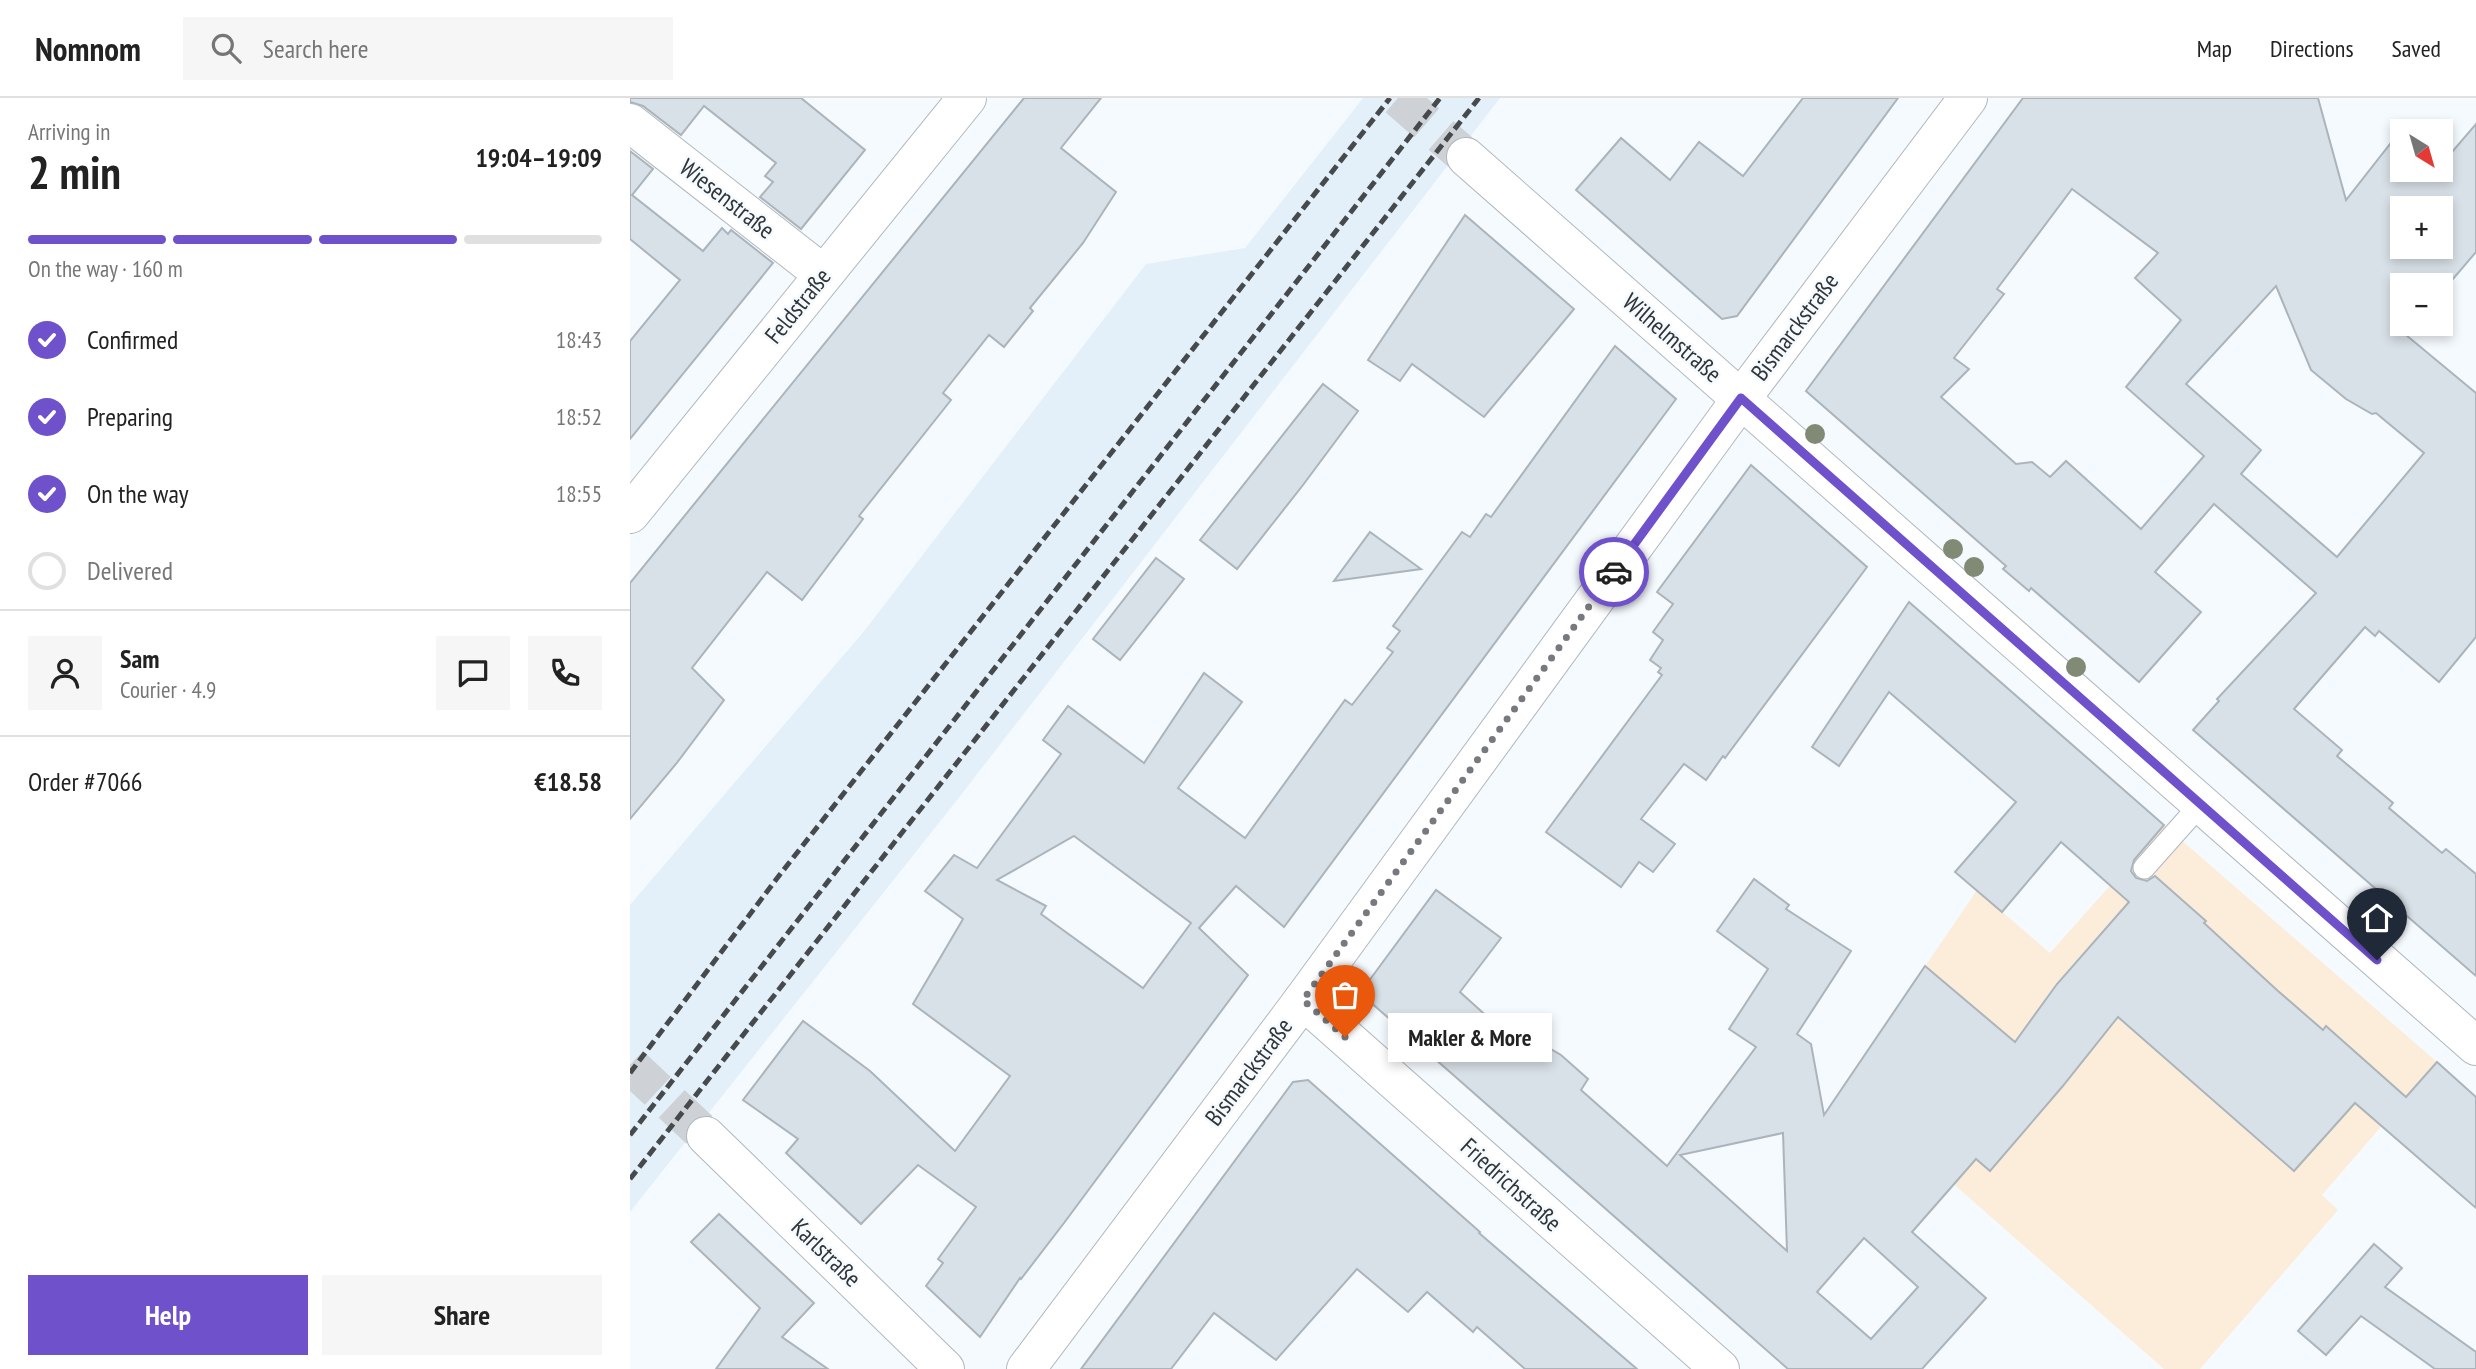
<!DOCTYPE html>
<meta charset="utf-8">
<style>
:root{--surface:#fff;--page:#f6f6f6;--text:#222;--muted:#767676;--line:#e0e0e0;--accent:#6e51cb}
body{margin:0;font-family:"PT Sans Narrow",sans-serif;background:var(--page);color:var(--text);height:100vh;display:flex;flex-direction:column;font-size:26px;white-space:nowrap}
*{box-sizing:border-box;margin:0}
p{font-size:23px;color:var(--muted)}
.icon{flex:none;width:38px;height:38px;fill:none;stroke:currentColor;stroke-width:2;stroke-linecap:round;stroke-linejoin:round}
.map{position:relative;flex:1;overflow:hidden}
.drawer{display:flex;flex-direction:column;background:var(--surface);width:630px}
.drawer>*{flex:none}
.needle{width:46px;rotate:143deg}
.tools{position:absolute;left:1760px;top:21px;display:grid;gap:14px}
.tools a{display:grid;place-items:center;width:63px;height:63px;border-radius:0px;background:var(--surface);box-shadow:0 4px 10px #0003;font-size:35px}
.pin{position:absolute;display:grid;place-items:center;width:60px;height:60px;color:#fff;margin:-72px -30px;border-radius:50% 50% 50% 0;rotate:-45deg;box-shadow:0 0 7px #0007}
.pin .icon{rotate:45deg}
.courier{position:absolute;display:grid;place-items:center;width:70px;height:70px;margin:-35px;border:5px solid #6e51cb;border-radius:50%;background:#fff;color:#222;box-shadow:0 2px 9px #0007}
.bubble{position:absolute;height:49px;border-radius:0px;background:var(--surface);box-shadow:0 4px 10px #0003;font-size:23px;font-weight:700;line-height:49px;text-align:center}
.headline em{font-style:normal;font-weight:700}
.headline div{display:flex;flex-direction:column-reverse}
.headline{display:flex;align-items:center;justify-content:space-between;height:119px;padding:0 28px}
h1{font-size:46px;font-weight:700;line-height:52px}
.bar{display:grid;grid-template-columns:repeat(4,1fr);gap:10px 7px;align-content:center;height:84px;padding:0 28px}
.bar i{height:9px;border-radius:5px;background:var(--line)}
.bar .current{background:var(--accent)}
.bar p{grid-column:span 4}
.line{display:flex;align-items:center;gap:18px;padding:0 28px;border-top:2px solid var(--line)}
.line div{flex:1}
.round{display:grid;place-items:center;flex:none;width:74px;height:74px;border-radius:0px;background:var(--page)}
ol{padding:0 28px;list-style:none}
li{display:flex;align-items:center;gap:21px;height:77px}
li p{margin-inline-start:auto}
li .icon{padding:7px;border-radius:50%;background:var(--accent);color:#fff;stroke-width:4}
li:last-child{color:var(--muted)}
li i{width:38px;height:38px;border:4px solid var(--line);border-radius:50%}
.button{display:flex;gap:14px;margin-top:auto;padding:14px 28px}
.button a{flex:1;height:80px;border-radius:0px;background:var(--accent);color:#fff;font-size:28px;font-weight:700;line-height:80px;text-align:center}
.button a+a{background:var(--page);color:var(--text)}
header{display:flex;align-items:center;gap:42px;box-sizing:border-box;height:98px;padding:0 35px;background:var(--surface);border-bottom:2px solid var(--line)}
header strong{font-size:33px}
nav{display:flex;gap:38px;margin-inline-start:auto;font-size:24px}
.search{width:490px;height:63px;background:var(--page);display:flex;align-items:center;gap:18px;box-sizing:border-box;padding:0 24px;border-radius:0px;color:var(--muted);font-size:26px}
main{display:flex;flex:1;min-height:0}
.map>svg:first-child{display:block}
.built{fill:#e3eff9}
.education{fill:#fcedda}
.building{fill:#d9e1e8;stroke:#acb4bb;stroke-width:2;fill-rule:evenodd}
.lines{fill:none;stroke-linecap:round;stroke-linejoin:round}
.minor-tunnel{stroke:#ced2d6;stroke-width:38;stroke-dasharray:38 19;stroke-linecap:butt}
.service-casing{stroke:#b0b8bf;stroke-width:23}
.minor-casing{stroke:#b0b8bf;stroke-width:40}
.service{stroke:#fff;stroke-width:21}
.minor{stroke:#fff;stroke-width:38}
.rail{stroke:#474a4d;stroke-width:5;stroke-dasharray:10 5;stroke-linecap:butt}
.tree{fill:#808a74}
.done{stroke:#76797d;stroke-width:7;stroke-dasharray:0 12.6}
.route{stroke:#6e51cb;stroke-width:9}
.labels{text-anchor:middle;stroke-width:5;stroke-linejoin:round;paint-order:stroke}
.street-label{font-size:24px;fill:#313437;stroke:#f5fafe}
</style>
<header>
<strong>Nomnom</strong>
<div class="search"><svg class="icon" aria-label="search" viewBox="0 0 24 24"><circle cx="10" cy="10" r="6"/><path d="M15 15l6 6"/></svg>Search here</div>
<nav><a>Map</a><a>Directions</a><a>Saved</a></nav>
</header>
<main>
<section class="drawer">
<div class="headline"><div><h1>2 min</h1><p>Arriving in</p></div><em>19:04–19:09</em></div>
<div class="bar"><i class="current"></i><i class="current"></i><i class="current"></i><i></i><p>On the way · 160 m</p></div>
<ol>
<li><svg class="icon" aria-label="check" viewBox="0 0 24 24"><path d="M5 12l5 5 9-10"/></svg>Confirmed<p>18:43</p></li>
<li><svg class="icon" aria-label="check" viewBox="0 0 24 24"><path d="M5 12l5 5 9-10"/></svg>Preparing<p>18:52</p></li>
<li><svg class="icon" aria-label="check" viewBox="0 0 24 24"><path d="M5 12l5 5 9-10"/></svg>On the way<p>18:55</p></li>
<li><i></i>Delivered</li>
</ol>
<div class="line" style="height:126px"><a class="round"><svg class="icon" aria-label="person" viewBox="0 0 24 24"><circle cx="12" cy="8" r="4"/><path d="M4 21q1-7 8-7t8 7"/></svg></a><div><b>Sam</b><p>Courier · 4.9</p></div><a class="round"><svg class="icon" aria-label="chat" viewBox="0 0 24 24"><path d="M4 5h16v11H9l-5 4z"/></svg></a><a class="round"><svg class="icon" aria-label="phone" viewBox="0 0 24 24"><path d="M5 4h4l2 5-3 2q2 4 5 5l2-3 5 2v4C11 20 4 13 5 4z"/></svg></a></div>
<div class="line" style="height:91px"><div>Order #7066</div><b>€18.58</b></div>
<div class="button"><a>Help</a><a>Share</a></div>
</section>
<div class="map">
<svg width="1846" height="1271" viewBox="0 0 1846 1271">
<rect width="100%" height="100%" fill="#f5fafe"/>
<polygon class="built" points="733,0 870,0 331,697 0,1114 0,807 235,532 516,166 615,150"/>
<polygon class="education" points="1534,727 1807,964 1692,1097 1708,1112 1570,1271 1534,1271 1213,989 1347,792 1420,855"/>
<g class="building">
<polygon points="0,0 171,0 235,52 171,131 130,99 143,84 135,78 146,65 74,8 51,37 13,8 0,4"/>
<polygon points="394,0 471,0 431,50 486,94 453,145 400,210 403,213 374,249 359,237 313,295 321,302 229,418 233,421 172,502 137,474 62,570 94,602 46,666 0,721 0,485"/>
<polygon points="1173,0 1268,0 1107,218 1092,221 946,92 991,40 1040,82 1069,44 1113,78"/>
<path d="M1393 0H1688L1716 102 1775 27 1783 33H1773V72H1811V57L1816 61 1846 26V154L1811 195V187H1773V226H1786L1776 237 1846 295V539L1809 584 1749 533 1745 538 1735 529 1664 611 1712 652 1707 658 1763 705 1759 710 1812 755 1816 751 1846 776V878L1563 632 1589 603 1587 601 1686 495 1584 406 1525 474 1571 514 1509 584 1401 490 1399 493 1373 471 1376 468 1176 293ZM1442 91 1528 155 1505 180 1551 222 1496 289 1574 358 1511 431 1436 363 1420 379 1402 364 1386 366 1311 299 1339 271 1324 260 1374 196 1367 191ZM1773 110H1811V149H1773ZM1646 188 1681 272 1716 301 1742 316 1746 315 1794 355 1707 459 1611 376 1631 352 1556 286Z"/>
<polygon points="0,53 23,71 2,97 73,153 92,130 98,136 101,132 143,165 0,341 0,243 50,182 0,141"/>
<polygon points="835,117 944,211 854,319 782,266 770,283 738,262"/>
<path d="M985 248 1046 301 654 829 606 788 569 830 618 877 434 1125 391 1181 390 1180 350 1239 296 1188 313 1165 308 1161 346 1109 288 1067 231 1126 156 1055 168 1041 113 1002 173 923 240 973 325 1053 380 978 283 906 333 821 295 793 324 757 347 770 431 656 413 642 438 608 514 665 574 575 612 604 548 690 615 740 715 602 722 607 763 554 757 550 770 533 763 528 832 434 840 439 856 416 861 419ZM444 738 561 825 513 890 411 816 416 808 367 782Z"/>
<polygon points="693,286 728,313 673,387 607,471 570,442"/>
<polygon points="1121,367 1237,469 1095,660 1093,658 1076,682 1054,666 1011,721 1045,746 1023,774 1009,764 991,789 916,734 1032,577 1028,574 1031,570 1020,562 1033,542 1023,534 1043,506 1027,494"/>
<polygon points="740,434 791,471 704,483"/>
<polygon points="526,460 554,481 490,562 463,541"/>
<path d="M1279 504 1534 727 1504 762 1501 773 1506 780 1517 783 1525 778 1576 823 1574 825 1648 893 1693 932 1696 928 1776 999 1807 964 1846 999V1110L1725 1005 1664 1073 1488 919 1432 989 1360 1073 1346 1061 1282 1134 1356 1200 1292 1271H1158L730 895 806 792 871 840 830 894 893 951 902 940 931 957 958 981 951 992 1037 1068 1126 949 1099 931 1138 871 1087 833 1124 781 1159 807 1156 811 1221 853 1167 936 1181 946 1194 1017 1295 868 1385 944 1427 886 1499 804 1431 744 1372 814 1325 774 1386 704 1259 594 1209 668 1182 649ZM1153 1035 1157 1153 1050 1057ZM1234 1140 1288 1189 1241 1241 1187 1194Z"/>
<polygon points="678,982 850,1134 849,1135 1007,1271 895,1271 847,1229 843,1234 797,1194 778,1214 727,1171 646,1262 584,1215 541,1271 451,1271 663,984"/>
<polygon points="89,1116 184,1205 152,1239 198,1271 86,1271 130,1210 61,1144"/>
<polygon points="1744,1146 1772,1170 1755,1189 1846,1254 1846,1271 1805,1271 1731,1218 1696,1257 1668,1233"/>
</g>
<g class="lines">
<g class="minor-tunnel">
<polyline points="768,0 836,59"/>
<polyline points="0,967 76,1038"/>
</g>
<g class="service-casing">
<polyline id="service" points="1514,770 1570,707"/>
</g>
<g class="minor-casing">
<g id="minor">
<polyline points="0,25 193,176"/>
<polyline points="836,59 1846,948"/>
<polyline points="0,416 337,0"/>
<polyline points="673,902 1090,1271"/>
<polyline points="76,1038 315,1271"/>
<polyline points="396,1271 673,902 1111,301 1338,0"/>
</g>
</g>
<use href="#service" class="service"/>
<use href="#minor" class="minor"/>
<g class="rail">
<polyline points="0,975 148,779 760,0"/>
<polyline points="0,1037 810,0"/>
<polyline points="0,1081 849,0"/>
</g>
</g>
<g class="tree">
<circle cx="1185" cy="336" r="10"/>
<circle cx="1323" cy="451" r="10"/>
<circle cx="1344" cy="469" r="10"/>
<circle cx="1446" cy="569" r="10"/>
</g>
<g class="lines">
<polyline class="done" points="715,939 673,902 984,474"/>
<polyline class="route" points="984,474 1111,300 1747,862"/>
</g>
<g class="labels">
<g class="street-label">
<text transform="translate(97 101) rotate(38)" y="8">Wiesenstraße</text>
<text transform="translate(168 208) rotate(-51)" y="8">Feldstraße</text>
<text transform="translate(1165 229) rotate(-53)" y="8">Bismarckstraße</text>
<text transform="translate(1042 240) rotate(41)" y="8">Wilhelmstraße</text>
<text transform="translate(619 974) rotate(-53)" y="8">Bismarckstraße</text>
<text transform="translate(881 1087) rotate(42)" y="8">Friedrichstraße</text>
<text transform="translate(196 1155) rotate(44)" y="8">Karlstraße</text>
</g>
</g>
</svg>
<div class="tools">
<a><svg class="needle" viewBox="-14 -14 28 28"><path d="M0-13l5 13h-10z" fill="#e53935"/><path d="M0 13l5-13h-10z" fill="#767676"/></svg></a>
<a>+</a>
<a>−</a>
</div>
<div class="pin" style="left:715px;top:939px;background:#ea580c"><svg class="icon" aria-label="bag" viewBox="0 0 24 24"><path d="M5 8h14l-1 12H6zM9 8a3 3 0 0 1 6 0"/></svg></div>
<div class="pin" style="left:1747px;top:862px;background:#1f2937"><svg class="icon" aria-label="home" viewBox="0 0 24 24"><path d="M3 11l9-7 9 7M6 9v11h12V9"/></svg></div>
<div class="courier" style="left:984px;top:474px"><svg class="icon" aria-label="car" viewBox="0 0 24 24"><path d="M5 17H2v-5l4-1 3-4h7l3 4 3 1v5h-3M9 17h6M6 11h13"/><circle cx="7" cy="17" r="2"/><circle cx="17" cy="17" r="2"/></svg></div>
<div class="bubble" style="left:758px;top:915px;width:164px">Makler &amp; More</div>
</div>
</main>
